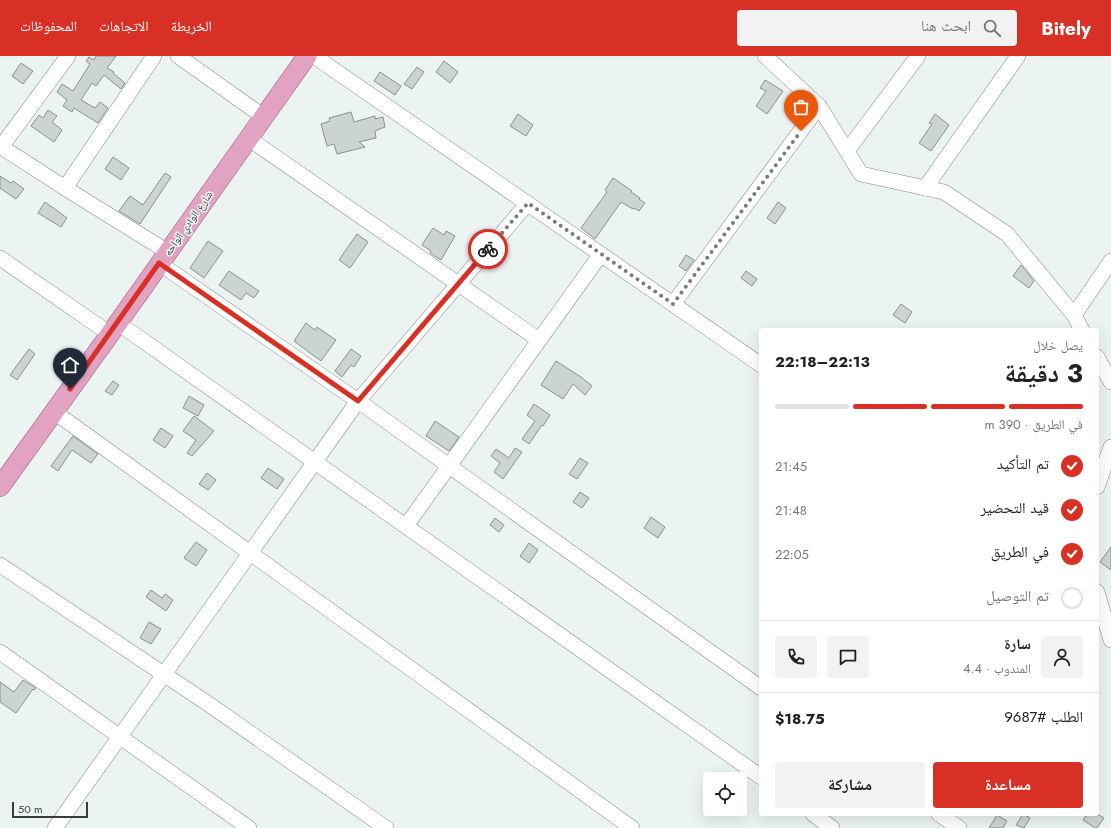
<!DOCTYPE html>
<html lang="ar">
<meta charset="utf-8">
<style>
:root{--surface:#fff;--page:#f2f2f2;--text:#222;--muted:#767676;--line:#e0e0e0;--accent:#d93025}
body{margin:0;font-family:Jost,"Noto Naskh Arabic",sans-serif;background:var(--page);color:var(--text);direction:rtl;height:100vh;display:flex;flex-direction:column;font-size:15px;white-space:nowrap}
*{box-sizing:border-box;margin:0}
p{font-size:13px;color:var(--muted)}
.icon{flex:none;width:22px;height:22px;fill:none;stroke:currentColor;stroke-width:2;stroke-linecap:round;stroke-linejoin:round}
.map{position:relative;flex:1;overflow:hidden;direction:ltr}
.drawer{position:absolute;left:759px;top:272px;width:340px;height:488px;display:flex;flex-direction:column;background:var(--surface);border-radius:4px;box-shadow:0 4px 16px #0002;direction:rtl}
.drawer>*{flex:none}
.fabs{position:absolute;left:703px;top:716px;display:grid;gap:8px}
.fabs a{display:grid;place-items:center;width:44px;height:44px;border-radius:4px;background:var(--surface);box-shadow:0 4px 16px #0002;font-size:20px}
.scale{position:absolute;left:12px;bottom:10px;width:76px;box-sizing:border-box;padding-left:4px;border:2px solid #3a3d3d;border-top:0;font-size:11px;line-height:14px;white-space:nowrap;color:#3a3d3d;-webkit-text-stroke:3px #ecf4f2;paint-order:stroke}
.pin{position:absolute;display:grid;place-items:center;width:34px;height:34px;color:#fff;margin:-41px -17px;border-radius:50% 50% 50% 0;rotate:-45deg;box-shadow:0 0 4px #0007}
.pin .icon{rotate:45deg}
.courier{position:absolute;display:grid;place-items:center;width:40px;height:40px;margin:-20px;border:3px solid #d93025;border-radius:50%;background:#fff;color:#222;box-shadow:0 1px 5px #0007}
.headline em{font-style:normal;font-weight:700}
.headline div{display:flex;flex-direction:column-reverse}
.headline{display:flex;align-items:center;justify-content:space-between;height:68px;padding:0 16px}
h1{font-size:26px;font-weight:700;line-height:30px}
.bar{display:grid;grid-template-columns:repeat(4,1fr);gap:6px 4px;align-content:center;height:48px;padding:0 16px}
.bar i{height:5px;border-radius:3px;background:var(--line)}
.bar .selected{background:var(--accent)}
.bar p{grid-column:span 4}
.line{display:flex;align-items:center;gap:10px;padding:0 16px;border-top:1px solid var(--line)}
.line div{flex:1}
.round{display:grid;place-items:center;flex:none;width:42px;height:42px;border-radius:4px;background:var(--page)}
ol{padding:0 16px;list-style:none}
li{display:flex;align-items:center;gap:12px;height:44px}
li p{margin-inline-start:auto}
li .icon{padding:4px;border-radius:50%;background:var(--accent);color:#fff;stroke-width:4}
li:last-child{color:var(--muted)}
li i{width:22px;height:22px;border:2px solid var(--line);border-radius:50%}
.button{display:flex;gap:8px;margin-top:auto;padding:8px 16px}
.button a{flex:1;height:46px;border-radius:4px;background:var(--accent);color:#fff;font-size:16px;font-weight:700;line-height:46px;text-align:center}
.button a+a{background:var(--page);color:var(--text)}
header{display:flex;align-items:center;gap:24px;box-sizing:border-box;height:56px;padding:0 20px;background:var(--accent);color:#fff}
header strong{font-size:19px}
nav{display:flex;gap:22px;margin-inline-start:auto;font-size:14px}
.search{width:280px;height:36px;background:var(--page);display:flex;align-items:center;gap:10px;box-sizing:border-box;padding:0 14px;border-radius:4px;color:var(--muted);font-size:15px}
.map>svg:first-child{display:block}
.building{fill:#ccd4d2;stroke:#8a9190}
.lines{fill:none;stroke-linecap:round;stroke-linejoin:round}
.minor-casing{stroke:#848b89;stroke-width:16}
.major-casing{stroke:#9a587a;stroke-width:20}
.minor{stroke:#fff;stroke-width:15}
.major{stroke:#e2a3c3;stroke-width:19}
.done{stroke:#787d7c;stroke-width:4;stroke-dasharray:0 7.2}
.route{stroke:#d93025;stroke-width:5}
.labels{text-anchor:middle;stroke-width:3;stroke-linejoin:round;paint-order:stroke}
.street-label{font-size:11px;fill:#3a3d3d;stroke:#ecf4f2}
</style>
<header>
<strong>Bitely</strong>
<div class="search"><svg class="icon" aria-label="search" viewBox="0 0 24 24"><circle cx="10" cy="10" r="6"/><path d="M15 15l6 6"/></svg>ابحث هنا</div>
<nav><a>الخريطة</a><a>الاتجاهات</a><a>المحفوظات</a></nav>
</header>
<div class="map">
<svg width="1111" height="772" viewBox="0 0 1111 772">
<rect width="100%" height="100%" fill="#ecf4f2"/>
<g class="building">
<polygon points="96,0 116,0 107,12 114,16 113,17 125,27 121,33 104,19 96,30 92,27 81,44 95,52 100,46 108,52 98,67 74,52 72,56 63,50 67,44 57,36 62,28 73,35 90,8 86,5 89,1 94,4"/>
<polygon points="444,5 458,16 450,27 436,16"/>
<polygon points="21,7 33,15 23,28 12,20"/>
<polygon points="417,11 424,16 412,33 404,28"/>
<polygon points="380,16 401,30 395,39 374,25"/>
<polygon points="765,24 783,35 767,58 756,50 766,35 760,32"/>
<polygon points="48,54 57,60 52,66 62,74 54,86 31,70 39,59 43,62"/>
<polygon points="351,56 354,66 375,60 375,63 383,61 385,71 375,75 376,82 359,86 365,91 337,98 334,88 327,90 321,68 330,65 329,62"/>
<polygon points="518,58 533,69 526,80 510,70"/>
<polygon points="935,58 949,69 931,95 919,87 932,68 929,67"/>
<polygon points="113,101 129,112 121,124 105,113"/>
<polygon points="165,117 171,121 140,168 119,155 130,140 143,149"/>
<polygon points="0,120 11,127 13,125 24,133 16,143 0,132"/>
<polygon points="613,122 632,135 631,136 640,142 639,143 645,147 639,155 634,152 633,153 621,146 595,183 581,172 607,136 605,134"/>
<polygon points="45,146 67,162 61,171 38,157"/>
<polygon points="778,146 786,152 775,168 767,162"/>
<polygon points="433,172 444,179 446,175 455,180 441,204 430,197 431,195 422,189"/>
<polygon points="357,178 368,186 350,212 339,204"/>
<polygon points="208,185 223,195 204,222 190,212"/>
<polygon points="686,199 694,204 686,215 679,210"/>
<polygon points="1021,209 1034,225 1029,232 1013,220"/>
<polygon points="229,215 259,235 254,242 246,237 241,244 219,229"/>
<polygon points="746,215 757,223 752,230 741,222"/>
<polygon points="901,248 912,256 905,267 893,259"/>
<polygon points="306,267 315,274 317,271 336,284 321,305 294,285"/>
<polygon points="29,293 35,298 17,324 10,319"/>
<polygon points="351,293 361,300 354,311 351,309 342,321 335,315"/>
<polygon points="556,305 581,321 592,330 585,339 573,328 563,343 541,329"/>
<polygon points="113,325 119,329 112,339 105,335"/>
<polygon points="189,340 204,349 198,360 183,352"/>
<polygon points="534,348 550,359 543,370 542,369 529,388 522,383 535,365 527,359"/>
<polygon points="194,360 214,375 192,400 187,397 196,384 183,375"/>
<polygon points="435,365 459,381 449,395 426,380"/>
<polygon points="161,372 173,380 165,392 153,384"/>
<polygon points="73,380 98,398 91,407 72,394 58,415 51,410"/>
<polygon points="515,392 522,396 503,423 494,416 500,407 491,400 496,393 509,402"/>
<polygon points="580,402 588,407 577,423 569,418"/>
<polygon points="268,412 284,423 277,433 261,422"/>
<polygon points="207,417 216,424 208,434 199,428"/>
<polygon points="580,436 589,442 582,452 573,446"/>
<polygon points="651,461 665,471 658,482 644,472"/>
<polygon points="495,462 504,469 499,476 490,469"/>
<polygon points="196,486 207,494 196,510 184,502"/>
<polygon points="529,487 538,494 529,507 520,500"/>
<polygon points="1111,491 1111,514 1100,506"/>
<polygon points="151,534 162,542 165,538 173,544 166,555 146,541"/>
<polygon points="149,566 161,573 151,588 140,582"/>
<polygon points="23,624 36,632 34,634 33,633 16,657 0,646 0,626 14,636"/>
<polygon points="1023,758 1030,762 1024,772 1016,769"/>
<polygon points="1087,758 1097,758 1104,762 1097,772 1095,772 1083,764"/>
<polygon points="997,759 1007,765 1003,772 989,772"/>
</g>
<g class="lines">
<g class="minor-casing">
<g id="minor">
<polyline points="178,0 264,61"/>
<polyline points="314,0 761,309"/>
<polyline points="765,0 819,50 861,118 944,136 1007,178 1074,259 1082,274"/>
<polyline points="248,82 539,284"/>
<polyline points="0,90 65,132 168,196"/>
<polyline points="1,91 68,0"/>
<polyline points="847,95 918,0"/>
<polyline points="65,132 154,0"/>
<polyline points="925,132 1018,0"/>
<polyline points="0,202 110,278"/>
<polyline points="159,207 358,345 761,632"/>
<polyline points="673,248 819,50"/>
<polyline points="1074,259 1111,205"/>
<polyline points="118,267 761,721"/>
<polyline points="1097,301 1111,326"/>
<polyline points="53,355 632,772"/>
<polyline points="1097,431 1111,391"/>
<polyline points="406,470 601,198"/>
<polyline points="0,509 210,649 386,772"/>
<polyline points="1097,536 1111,584"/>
<polyline points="0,596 249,772"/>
<polyline points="813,758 832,772"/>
<polyline points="939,758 959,772"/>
<polyline points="55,772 358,345 528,147"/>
</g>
</g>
<g class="major-casing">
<polyline id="major" points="0,431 110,278 307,0"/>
</g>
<use href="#minor" class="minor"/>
<use href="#major" class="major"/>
</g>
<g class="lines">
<polyline class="done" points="488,193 528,147 673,248 801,75"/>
<polyline class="route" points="70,333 159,207 358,345 488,193"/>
</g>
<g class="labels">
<g class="street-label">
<text transform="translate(188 167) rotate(-55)" y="4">شارع الوادي الواحه</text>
</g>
</g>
</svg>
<div class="fabs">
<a><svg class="icon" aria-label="locate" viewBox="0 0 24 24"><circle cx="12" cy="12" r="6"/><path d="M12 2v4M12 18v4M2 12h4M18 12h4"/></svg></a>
</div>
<div class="scale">50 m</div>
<div class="pin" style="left:801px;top:75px;background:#ea580c"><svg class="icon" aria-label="bag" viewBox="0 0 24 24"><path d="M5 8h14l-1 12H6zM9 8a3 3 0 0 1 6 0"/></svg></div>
<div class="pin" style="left:70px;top:333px;background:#1f2937"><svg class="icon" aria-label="home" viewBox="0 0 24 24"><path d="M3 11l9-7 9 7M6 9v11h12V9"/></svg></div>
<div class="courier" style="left:488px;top:193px"><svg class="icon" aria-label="bike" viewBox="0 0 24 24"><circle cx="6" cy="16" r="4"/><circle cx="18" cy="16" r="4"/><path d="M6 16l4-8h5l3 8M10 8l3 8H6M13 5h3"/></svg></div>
<section class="drawer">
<div class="headline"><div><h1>3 دقيقة</h1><p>يصل خلال</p></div><em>22:13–22:18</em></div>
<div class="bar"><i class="selected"></i><i class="selected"></i><i class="selected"></i><i></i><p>في الطريق · 390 m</p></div>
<ol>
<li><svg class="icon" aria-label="check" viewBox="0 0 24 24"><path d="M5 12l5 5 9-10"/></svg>تم التأكيد<p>21:45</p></li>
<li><svg class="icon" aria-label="check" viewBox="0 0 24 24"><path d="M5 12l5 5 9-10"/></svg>قيد التحضير<p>21:48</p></li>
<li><svg class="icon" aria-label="check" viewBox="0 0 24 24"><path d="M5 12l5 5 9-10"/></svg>في الطريق<p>22:05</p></li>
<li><i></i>تم التوصيل</li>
</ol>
<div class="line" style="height:72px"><a class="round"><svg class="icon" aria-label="person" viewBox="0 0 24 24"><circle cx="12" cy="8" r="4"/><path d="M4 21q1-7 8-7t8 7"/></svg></a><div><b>سارة</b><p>المندوب · 4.4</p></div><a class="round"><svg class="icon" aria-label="chat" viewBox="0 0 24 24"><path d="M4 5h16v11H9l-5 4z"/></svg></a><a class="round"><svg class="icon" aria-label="phone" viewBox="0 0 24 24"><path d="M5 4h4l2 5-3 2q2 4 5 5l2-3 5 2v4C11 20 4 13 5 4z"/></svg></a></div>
<div class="line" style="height:52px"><div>الطلب #9687</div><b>$18.75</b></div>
<div class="button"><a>مساعدة</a><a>مشاركة</a></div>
</section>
</div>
